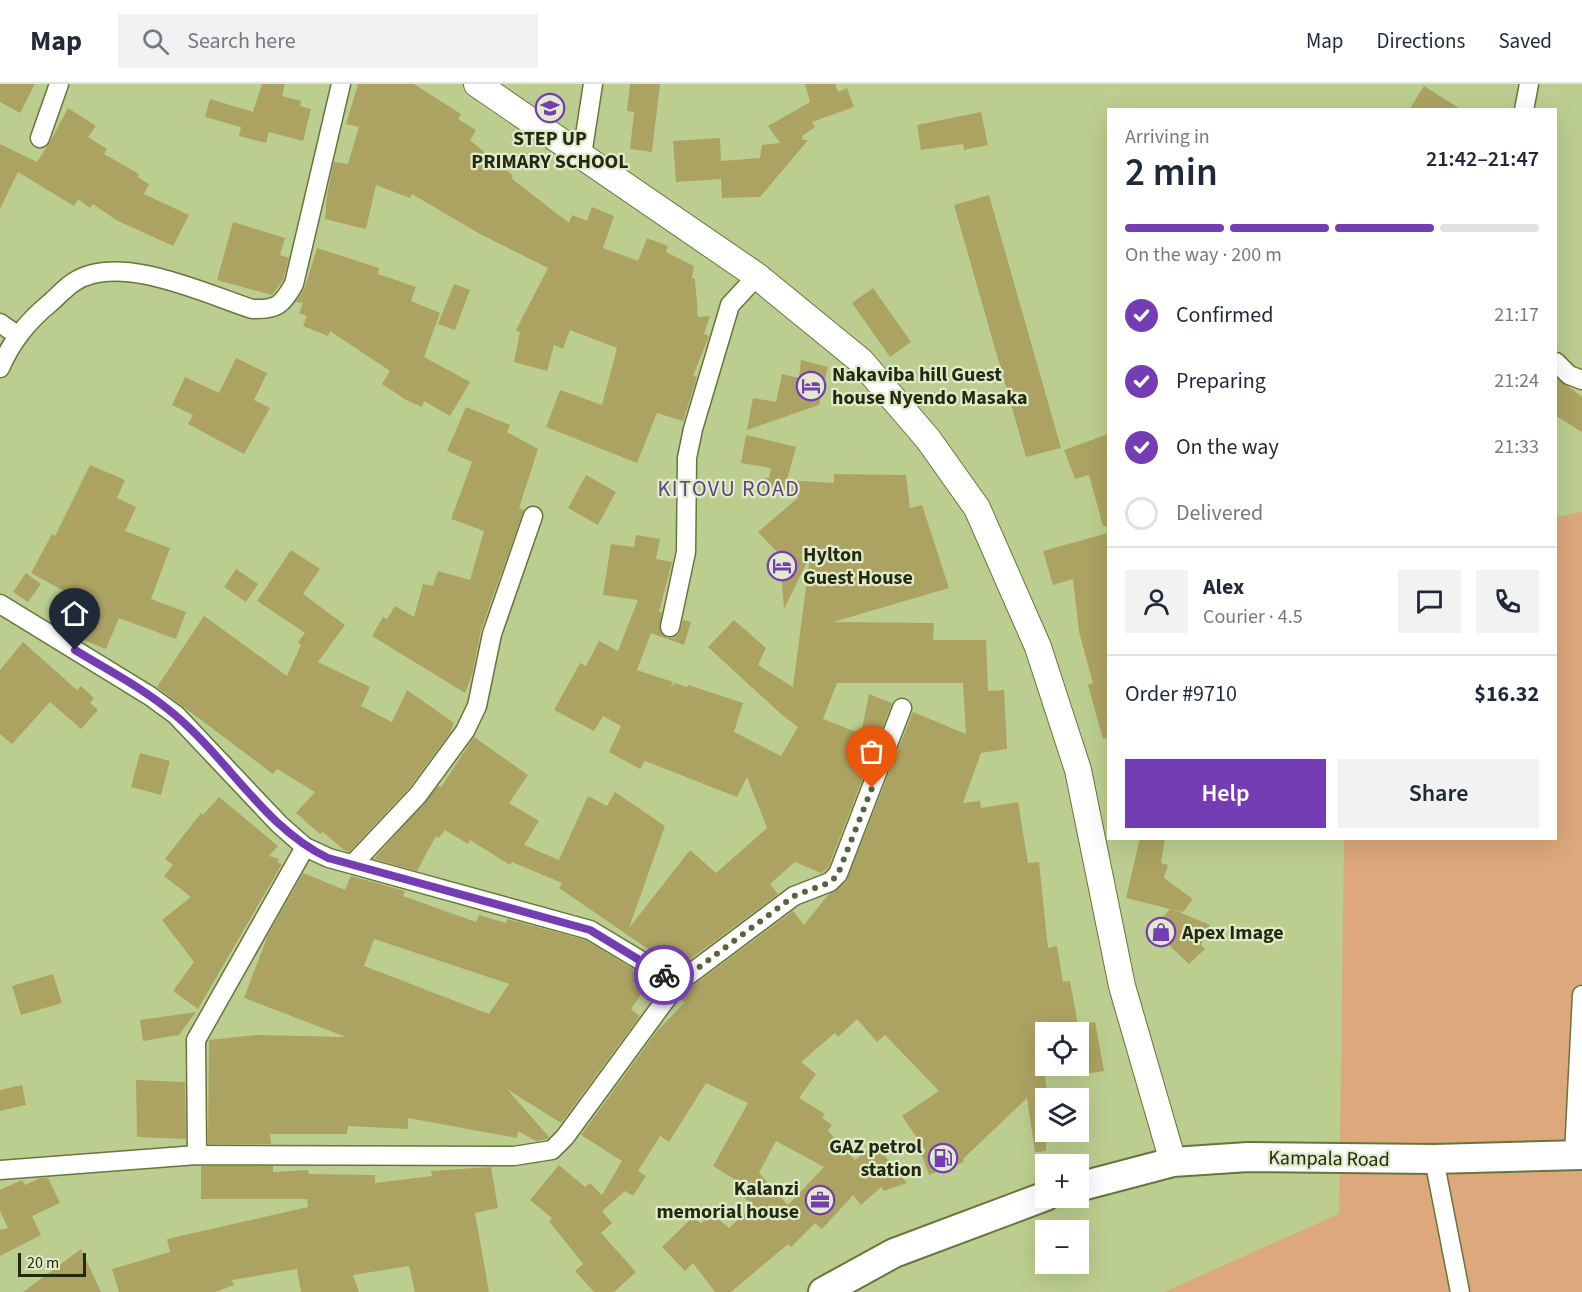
<!DOCTYPE html>
<meta charset="utf-8">
<style>
:root{--surface:#fff;--page:#f2f2f3;--text:#1f2937;--muted:#747a83;--line:#e0e1e3;--accent:#743db3}
body{margin:0;font-family:"Source Sans 3",sans-serif;background:var(--page);color:var(--text);height:100vh;display:flex;flex-direction:column;font-size:22px;white-space:nowrap}
*{box-sizing:border-box;margin:0}
p{font-size:20px;color:var(--muted)}
.icon{flex:none;width:33px;height:33px;fill:none;stroke:currentColor;stroke-width:2;stroke-linecap:round;stroke-linejoin:round}
.map{position:relative;flex:1;overflow:hidden}
.details{position:absolute;left:1107px;top:24px;width:450px;height:732px;display:flex;flex-direction:column;background:var(--surface);border-radius:0px;box-shadow:0 6px 24px #0002}
.details>*{flex:none}
.tools{position:absolute;left:1035px;top:938px;display:grid;gap:12px}
.tools a{display:grid;place-items:center;width:54px;height:54px;border-radius:0px;background:var(--surface);box-shadow:0 6px 24px #0002;font-size:30px}
.scale{position:absolute;left:18px;bottom:15px;width:68px;box-sizing:border-box;padding-left:6px;border:3px solid #232a10;border-top:0;font-size:16px;line-height:21px;white-space:nowrap;color:#232a10;-webkit-text-stroke:4px #e1ebcb;paint-order:stroke}
.pin{position:absolute;display:grid;place-items:center;width:51px;height:51px;color:#fff;margin:-62px -26px;border-radius:50% 50% 50% 0;rotate:-45deg;box-shadow:0 0 6px #0007}
.pin .icon{rotate:45deg}
.courier{position:absolute;display:grid;place-items:center;width:60px;height:60px;margin:-30px;border:4px solid #743db3;border-radius:50%;background:#fff;color:#222;box-shadow:0 2px 8px #0007}
.overview em{font-style:normal;font-weight:600}
.overview div{display:flex;flex-direction:column-reverse}
.overview{display:flex;align-items:center;justify-content:space-between;height:102px;padding:0 18px}
h1{font-size:39px;font-weight:600;line-height:45px}
.bar{display:grid;grid-template-columns:repeat(4,1fr);gap:9px 6px;align-content:center;height:72px;padding:0 18px}
.bar i{height:8px;border-radius:4px;background:var(--line)}
.bar .on{background:var(--accent)}
.bar p{grid-column:span 4}
.line{display:flex;align-items:center;gap:15px;padding:0 18px;border-top:2px solid var(--line)}
.line div{flex:1}
.round{display:grid;place-items:center;flex:none;width:63px;height:63px;border-radius:0px;background:var(--page)}
ol{padding:0 18px;list-style:none}
li{display:flex;align-items:center;gap:18px;height:66px}
li p{margin-inline-start:auto}
li .icon{padding:6px;border-radius:50%;background:var(--accent);color:#fff;stroke-width:4}
li:last-child{color:var(--muted)}
li i{width:33px;height:33px;border:3px solid var(--line);border-radius:50%}
.action{display:flex;gap:12px;margin-top:auto;padding:12px 18px}
.action a{flex:1;height:69px;border-radius:0px;background:var(--accent);color:#fff;font-size:24px;font-weight:600;line-height:69px;text-align:center}
.action a+a{background:var(--page);color:var(--text)}
header{display:flex;align-items:center;gap:36px;box-sizing:border-box;height:84px;padding:0 30px;background:var(--surface);border-bottom:2px solid var(--line)}
header strong{font-size:28px}
nav{display:flex;gap:33px;margin-inline-start:auto;font-size:21px}
.search{width:420px;height:54px;background:var(--page);display:flex;align-items:center;gap:15px;box-sizing:border-box;padding:0 21px;border-radius:0px;color:var(--muted);font-size:22px}
.map>svg:first-child{display:block}
.green{fill:#dca87c}
.building{fill:#aca362;fill-rule:evenodd}
.lines{fill:none;stroke-linecap:round;stroke-linejoin:round}
.street-casing{stroke:#66763a;stroke-width:21}
.secondary-casing{stroke:#66763a;stroke-width:28}
.primary-casing{stroke:#66763a;stroke-width:32}
.street{stroke:#fff;stroke-width:18}
.secondary{stroke:#fff;stroke-width:26}
.primary{stroke:#fff;stroke-width:28}
.done{stroke:#59633c;stroke-width:6;stroke-dasharray:0 10.8}
.route{stroke:#743db3;stroke-width:8}
.labels{text-anchor:middle;stroke-width:4.5;stroke-linejoin:round;paint-order:stroke}
.poi-label{font-size:20px;font-weight:bold;fill:#232a10;stroke:#e1ebcb;text-anchor:start}
.street-label{font-size:20px;fill:#232a10;stroke:#e1ebcb}
.quarter-label{font-size:22px;letter-spacing:1.5px;fill:#5c4380;stroke:#e1ebcb}
</style>
<header>
<strong>Map</strong>
<div class="search"><svg class="icon" aria-label="search" viewBox="0 0 24 24"><circle cx="10" cy="10" r="6"/><path d="M15 15l6 6"/></svg>Search here</div>
<nav><a>Map</a><a>Directions</a><a>Saved</a></nav>
</header>
<div class="map">
<svg width="1582" height="1208" viewBox="0 0 1582 1208">
<rect width="100%" height="100%" fill="#bcce8f"/>
<polygon class="green" points="1582,428 1582,1208 1164,1208 1339,1130 1344,755 1556,754 1556,433"/>
<g class="building">
<polygon points="0,0 35,0 20,29 0,18"/>
<polygon points="262,0 285,0 282,12 301,17 300,22 311,25 303,57 269,48 266,59 239,52 241,43 205,33 210,15 253,28"/>
<polygon points="358,0 414,0 461,30 458,35 476,46 470,56 513,92 511,94 569,139 572,131 587,137 592,123 614,132 603,164 638,177 647,154 668,162 666,168 694,182 692,194 695,195 698,233 710,232 704,250 709,252 693,292 697,293 683,337 657,329 637,379 546,343 560,306 602,321 617,264 570,246 563,265 554,261 547,287 514,278 520,248 516,246 548,184 480,150 412,110 410,114 376,101 366,145 325,135 327,110 334,78 348,80 359,43 346,40"/>
<polygon points="630,0 660,0 652,68 630,65 634,28 627,27"/>
<polygon points="805,0 835,0 838,8 847,4 854,23 812,38 815,43 802,52 803,56 808,56 760,113 722,114 721,95 676,98 673,57 720,54 721,77 760,74 762,61 780,59 768,42 810,18"/>
<polygon points="1424,2 1462,26 1409,26"/>
<polygon points="68,24 96,42 88,53 107,65 104,70 139,90 137,93 149,100 144,110 189,131 173,162 116,136 93,120 90,124 78,115 74,122 18,88 0,125 0,60 37,78 50,58"/>
<polygon points="981,28 988,61 964,66 963,60 921,66 917,41"/>
<polygon points="989,111 1061,364 1026,373 954,121"/>
<polygon points="233,138 285,154 280,171 289,174 283,196 272,211 217,196"/>
<polygon points="317,164 379,184 378,190 416,203 411,217 440,229 424,273 470,298 450,332 424,317 422,323 406,316 382,300 390,287 330,247 328,252 303,242 307,232 299,229 303,219 296,218 305,203"/>
<polygon points="454,200 470,206 455,246 438,240"/>
<polygon points="873,204 911,258 890,273 852,219"/>
<polygon points="236,274 267,289 254,316 270,324 244,370 188,340 193,331 172,321 185,293 219,309"/>
<polygon points="801,276 828,283 819,321 747,346 753,314 776,318 782,290 799,294"/>
<polygon points="1556,293 1582,313 1582,348 1556,332"/>
<polygon points="466,323 510,341 507,348 538,365 519,424 524,426 481,546 472,591 465,609 372,552 383,533 387,535 395,522 414,533 423,500 433,502 438,487 470,496 484,447 451,435 472,378 447,367"/>
<polygon points="1108,350 1108,442 1103,442 1089,391 1075,395 1064,366"/>
<path d="M746 351 796 363 787 396 834 399V390L906 391 910 424 922 421 949 504 833 538 934 539 933 556H986L988 607 1004 606 1007 665 981 669 963 719 980 717 981 724 1018 718 1028 779 1039 778 1048 864 1057 862 1063 898 1070 897 1078 941 1095 938 1104 987 1085 990 1075 942 1038 948 1048 1014H1046V1067L1035 1068 1027 1014 963 1075 964 1078 929 1091 921 1069 926 1067 902 1032 939 1007 885 951 877 958 857 935 838 953 835 949 801 978 816 990 799 1014 825 1030 822 1034 832 1041 828 1047 855 1076 875 1060 907 1099 884 1107 881 1103 861 1121 853 1111 822 1145 815 1139 791 1163 788 1160 731 1208H715L693 1179 685 1187 662 1163 694 1132 701 1140 711 1129 729 1144 753 1122 744 1113 752 1106 713 1082 748 1019 706 999 669 1058 660 1052 638 1087 646 1092 633 1112 625 1107 602 1127 612 1139 601 1149 636 1188 614 1208H594L575 1187 583 1180 549 1137 552 1134 530 1116 559 1081 585 1103 590 1099 602 1111 622 1077 581 1051 657 947 685 918 680 915 686 907 793 827 804 841 828 811 846 798 913 628 966 650 963 599H837L823 635 861 650 869 610 892 619 828 784 821 789 795 778 770 800 778 810 677 885 559 804 562 799 512 778 510 781 470 756 468 760 445 746 439 754 436 752 417 787 374 775 438 702 441 703 474 653 528 691 509 719 539 737 524 761 559 776 588 712 607 722 615 708 665 742 629 844 690 766 716 789 767 744 747 693 737 713 645 677 640 685 609 668 621 642 603 632 594 647 554 626 580 579 586 582 599 557 618 567 638 516 603 511 611 460 634 463 636 451 660 455 656 475 672 478 659 528H662L660 547 667 554H673L679 550 683 536 691 538 684 561 651 549 637 586 673 598 671 603 675 599 687 603 688 601 743 619 734 648 781 672 798 643 781 630 708 563 734 536 766 564 758 581 793 603 810 472 784 525 780 471 758 448 799 413 763 404 764 394H769L771 384 741 379ZM776 1057 824 1083 788 1121 759 1089Z"/>
<polygon points="90,381 125,396 117,414 136,423 125,447 170,464 151,515 186,528 176,555 119,534 106,565 76,553 57,542 73,512 31,489 52,450 55,452"/>
<polygon points="586,391 616,408 598,441 568,424"/>
<polygon points="1108,449 1108,654 1103,655 1088,601 1093,599 1079,548 1073,495 1053,501 1043,467"/>
<polygon points="291,466 320,485 303,510 345,541 318,578 370,603 361,622 392,638 407,606 454,639 450,649 409,704 349,768 344,766 323,748 320,750 296,729 315,708 277,685 273,690 157,603 204,532 287,592 301,561 298,558 305,549 257,517"/>
<polygon points="236,485 258,500 246,518 224,503"/>
<polygon points="26,489 41,500 28,518 13,508"/>
<polygon points="23,558 77,606 81,602 94,614 90,619 98,626 81,645 50,618 12,660 0,650 0,586"/>
<polygon points="140,669 170,677 161,711 131,703"/>
<polygon points="219,713 278,762 269,772 279,775 278,779 282,780 198,925 173,907 194,878 162,836 191,813 164,792 173,781 165,775 201,729 203,731"/>
<polygon points="1140,754 1165,754 1161,779 1168,781 1164,794 1193,815 1183,828 1172,825 1210,841 1201,861 1205,865 1189,880 1152,845 1170,825 1126,814"/>
<path d="M303 789 345 806 351 792 405 807 403 812 476 838 479 831 506 839 507 835 586 856 651 896 631 925 640 932 561 1039 507 1005 549 1053 547 1055 536 1057 518 1047 517 1054 408 1034V1045L348 1042 347 1050H270L271 1060H208L209 956 257 951 346 953 244 914 268 851ZM374 855 509 900 489 930 364 882Z"/>
<polygon points="53,890 62,919 21,931 12,902"/>
<polygon points="196,928 179,951 143,957 140,936"/>
<polygon points="136,996 185,998 186,1055 137,1053"/>
<polygon points="22,1001 26,1021 0,1027 0,1006"/>
<polygon points="201,1082 273,1082 273,1088 308,1086 309,1090 375,1091 375,1099 432,1092 431,1087 491,1083 498,1124 475,1129 489,1208 415,1208 409,1182 353,1191 359,1208 301,1208 297,1185 232,1196 234,1201 215,1208 119,1208 112,1185 170,1168 167,1155 308,1123 307,1115 201,1115"/>
<polygon points="40,1094 48,1094 60,1119 32,1132 41,1151 0,1172 0,1146 8,1144 0,1127 0,1106 22,1096 25,1101"/>
<polygon points="81,1165 101,1208 23,1208 50,1188"/>
</g>
<g class="lines">
<g class="street-casing">
<g id="street">
<polyline points="1524,26 1529,0"/>
<polyline points="40,54 59,0"/>
<polyline points="582,71 593,0"/>
<polyline points="0,239 17,251"/>
<polyline points="1556,278 1569,291 1582,296"/>
<path d="M0 284C12 257 27 238 50 219 58 212 66 203 74 198 119 168 206 210 252 225 277 226 282 221 294 200L341 0"/>
<polyline points="0,520 150,612 176,631 279,740 305,763 329,774 590,846 678,899"/>
<polyline points="670,543 686,468 687,374 693,345 730,221 757,192"/>
<polyline points="353,780 418,711 465,647 477,622 492,550 533,432"/>
<polyline points="197,1071 196,956 305,763"/>
<polyline points="1574,1071 1582,911"/>
<polyline points="1434,1075 1460,1208"/>
<polyline points="0,1086 197,1071 514,1072 552,1066 565,1053 678,899 794,812 830,798 838,790 902,624"/>
</g>
</g>
<g class="secondary-casing">
<polyline id="secondary" points="477,0 757,192 861,277 928,355 977,424 1038,563 1078,686 1122,902 1173,1078"/>
</g>
<g class="primary-casing">
<g id="primary">
<polyline points="1078,1103 1173,1078 1248,1073 1434,1075 1582,1071"/>
<polyline points="823,1208 894,1169 1046,1112"/>
</g>
</g>
<use href="#street" class="street"/>
<use href="#secondary" class="secondary"/>
<use href="#primary" class="primary"/>
</g>
<g class="lines">
<polyline class="done" points="664,891 678,899 794,812 831,798 838,790 872,704"/>
<path class="route" d="M75 566C109 587 145 605 175 631 229 676 264 743 328 774L590 846 664 891"/>
</g>
<defs>
<g id="school-ring" transform="scale(1.5)"><circle r="9.5" fill="#e1ebcb" stroke="#743db3" stroke-width="1.5"/><path d="M0-5L7-2L0 1L-7-2ZM-4 1L0 2.5L4 1V4Q0 6-4 4Z" fill="#743db3"/></g>
<g id="hotel-ring" transform="scale(1.5)"><circle r="9.5" fill="#e1ebcb" stroke="#743db3" stroke-width="1.5"/><path d="M-6-4.5h1.5V1H6V5H4.5V3h-9V5H-6ZM-4 0a1.8 1.8 0 1 1 3.6 0ZM.5 0V-2.5h3Q6-2.5 6 0Z" fill="#743db3"/></g>
<g id="shop-ring" transform="scale(1.5)"><circle r="9.5" fill="#e1ebcb" stroke="#743db3" stroke-width="1.5"/><path d="M-5-2.5h2.3a2.7 3.5 0 0 1 5.4 0H5L5.5 6h-11ZM-1.5-2.5h3a1.5 2.3 0 0 0-3 0Z" fill="#743db3"/></g>
<g id="fuel-ring" transform="scale(1.5)"><circle r="9.5" fill="#e1ebcb" stroke="#743db3" stroke-width="1.5"/><path d="M-5.5-6h7V0h2V4h1.3V-2.5L3-4.5l.8-.8L6-3V5H2.5V1h-1V6h-7ZM-4.2-4.7v3.2H.2V-4.7Z" fill="#743db3"/></g>
<g id="office-ring" transform="scale(1.5)"><circle r="9.5" fill="#e1ebcb" stroke="#743db3" stroke-width="1.5"/><path d="M-6-3h4V-5.5h4V-3h4V5H-6ZM-1-4.5V-3h2v-1.5ZM-6 0V1H6V0Z" fill="#743db3"/></g>
</defs>
<g fill-rule="evenodd">
<use href="#school-ring" x="550" y="24"/>
<use href="#hotel-ring" x="811" y="302"/>
<use href="#hotel-ring" x="782" y="482"/>
<use href="#shop-ring" x="1161" y="848"/>
<use href="#fuel-ring" x="943" y="1074"/>
<use href="#office-ring" x="820" y="1116"/>
</g>
<g class="labels">
<g class="poi-label">
<text x="550" y="61" text-anchor="middle">STEP UP<tspan x="550" dy="23">PRIMARY SCHOOL</tspan></text>
<text x="832" y="297">Nakaviba hill Guest<tspan x="832" dy="23">house Nyendo Masaka</tspan></text>
<text x="803" y="477">Hylton<tspan x="803" dy="23">Guest House</tspan></text>
<text x="1182" y="855">Apex Image</text>
<text x="922" y="1069" text-anchor="end">GAZ petrol<tspan x="922" dy="23">station</tspan></text>
<text x="799" y="1111" text-anchor="end">Kalanzi<tspan x="799" dy="23">memorial house</tspan></text>
</g>
<g class="street-label">
<text transform="translate(1329 1074) rotate(1)" y="7">Kampala Road</text>
</g>
<g class="quarter-label">
<text x="729" y="412">KITOVU ROAD</text>
</g>
</g>
</svg>
<div class="tools">
<a><svg class="icon" aria-label="locate" viewBox="0 0 24 24"><circle cx="12" cy="12" r="6"/><path d="M12 2v4M12 18v4M2 12h4M18 12h4"/></svg></a>
<a><svg class="icon" aria-label="layers" viewBox="0 0 24 24"><path d="M12 4l9 5-9 5-9-5zM3 14l9 5 9-5"/></svg></a>
<a>+</a>
<a>−</a>
</div>
<div class="scale">20 m</div>
<div class="pin" style="left:872px;top:704px;background:#ea580c"><svg class="icon" aria-label="bag" viewBox="0 0 24 24"><path d="M5 8h14l-1 12H6zM9 8a3 3 0 0 1 6 0"/></svg></div>
<div class="pin" style="left:75px;top:566px;background:#1f2937"><svg class="icon" aria-label="home" viewBox="0 0 24 24"><path d="M3 11l9-7 9 7M6 9v11h12V9"/></svg></div>
<div class="courier" style="left:664px;top:891px"><svg class="icon" aria-label="bike" viewBox="0 0 24 24"><circle cx="6" cy="16" r="4"/><circle cx="18" cy="16" r="4"/><path d="M6 16l4-8h5l3 8M10 8l3 8H6M13 5h3"/></svg></div>
<section class="details">
<div class="overview"><div><h1>2 min</h1><p>Arriving in</p></div><em>21:42–21:47</em></div>
<div class="bar"><i class="on"></i><i class="on"></i><i class="on"></i><i></i><p>On the way · 200 m</p></div>
<ol>
<li><svg class="icon" aria-label="check" viewBox="0 0 24 24"><path d="M5 12l5 5 9-10"/></svg>Confirmed<p>21:17</p></li>
<li><svg class="icon" aria-label="check" viewBox="0 0 24 24"><path d="M5 12l5 5 9-10"/></svg>Preparing<p>21:24</p></li>
<li><svg class="icon" aria-label="check" viewBox="0 0 24 24"><path d="M5 12l5 5 9-10"/></svg>On the way<p>21:33</p></li>
<li><i></i>Delivered</li>
</ol>
<div class="line" style="height:108px"><a class="round"><svg class="icon" aria-label="person" viewBox="0 0 24 24"><circle cx="12" cy="8" r="4"/><path d="M4 21q1-7 8-7t8 7"/></svg></a><div><b>Alex</b><p>Courier · 4.5</p></div><a class="round"><svg class="icon" aria-label="chat" viewBox="0 0 24 24"><path d="M4 5h16v11H9l-5 4z"/></svg></a><a class="round"><svg class="icon" aria-label="phone" viewBox="0 0 24 24"><path d="M5 4h4l2 5-3 2q2 4 5 5l2-3 5 2v4C11 20 4 13 5 4z"/></svg></a></div>
<div class="line" style="height:78px"><div>Order #9710</div><b>$16.32</b></div>
<div class="action"><a>Help</a><a>Share</a></div>
</section>
</div>
